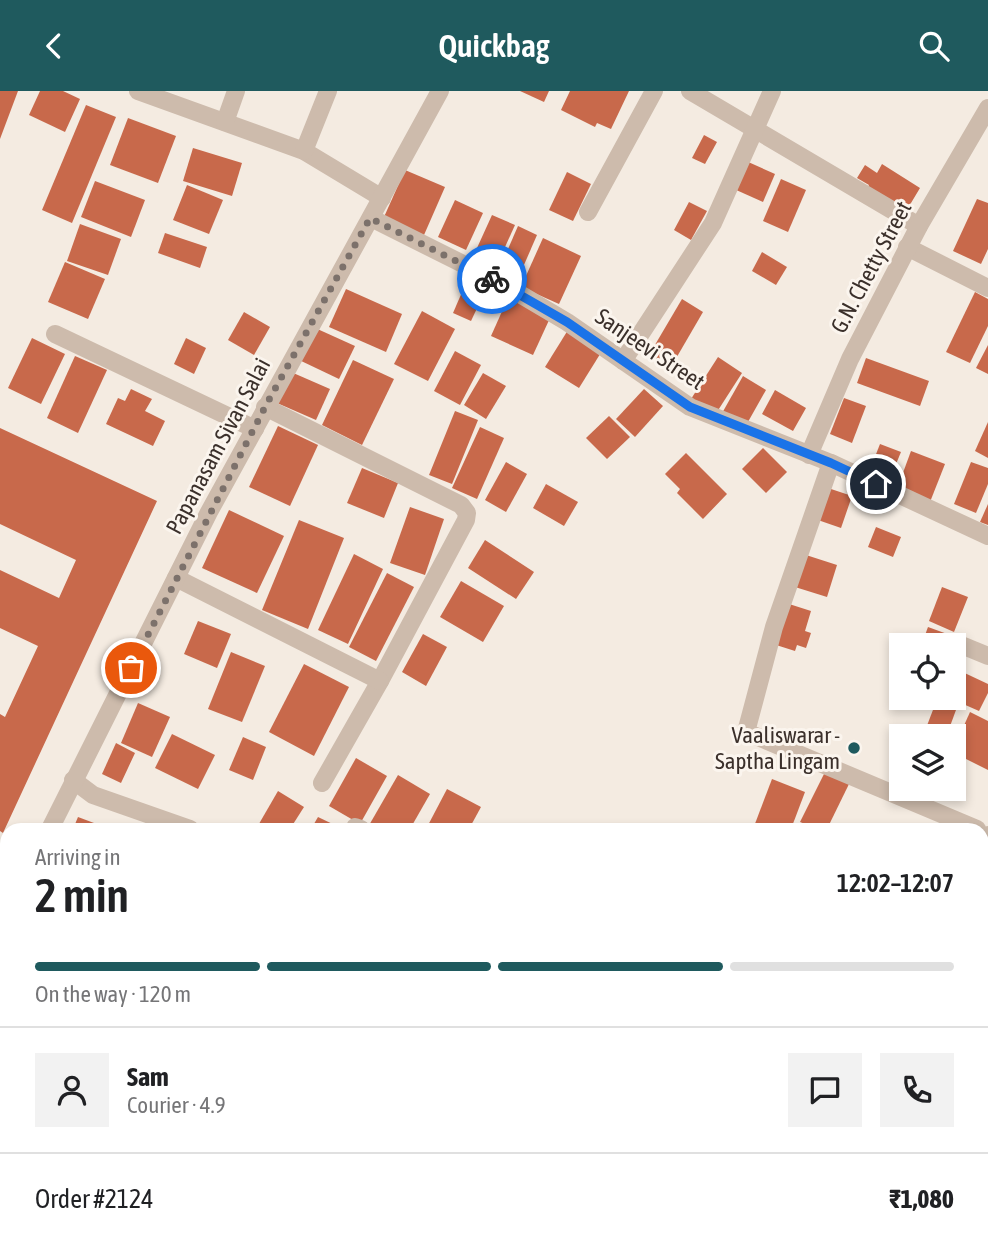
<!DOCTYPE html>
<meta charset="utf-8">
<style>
:root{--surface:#fff;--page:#f2f2f2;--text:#202124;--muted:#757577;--line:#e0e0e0;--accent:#1f5a5e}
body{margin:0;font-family:"Asap Condensed",sans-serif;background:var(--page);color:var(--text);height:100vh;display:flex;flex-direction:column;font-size:26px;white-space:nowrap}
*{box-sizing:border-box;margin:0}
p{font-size:23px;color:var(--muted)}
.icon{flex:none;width:38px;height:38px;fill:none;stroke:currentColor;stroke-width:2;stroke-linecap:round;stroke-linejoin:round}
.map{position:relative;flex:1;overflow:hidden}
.side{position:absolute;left:0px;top:732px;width:989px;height:436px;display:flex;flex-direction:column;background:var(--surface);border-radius:21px 21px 0 0;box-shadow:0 4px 10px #0003}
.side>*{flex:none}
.tools{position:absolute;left:889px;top:542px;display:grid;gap:14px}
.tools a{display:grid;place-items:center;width:77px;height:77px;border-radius:0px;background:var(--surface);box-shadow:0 4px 10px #0003;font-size:35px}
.pin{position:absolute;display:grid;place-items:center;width:60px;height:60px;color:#fff;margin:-30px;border:4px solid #fff;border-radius:50%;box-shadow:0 2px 7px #0007}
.courier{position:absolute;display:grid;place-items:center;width:70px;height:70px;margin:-35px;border:5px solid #1a73e8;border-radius:50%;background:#fff;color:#222;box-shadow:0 2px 9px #0007}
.headline em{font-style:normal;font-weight:600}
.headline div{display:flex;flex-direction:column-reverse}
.headline{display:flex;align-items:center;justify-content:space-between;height:119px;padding:0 35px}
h1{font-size:46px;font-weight:600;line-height:52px}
.bar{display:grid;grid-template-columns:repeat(4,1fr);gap:10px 7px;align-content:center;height:84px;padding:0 35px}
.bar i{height:9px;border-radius:5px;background:var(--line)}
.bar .active{background:var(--accent)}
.bar p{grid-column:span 4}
.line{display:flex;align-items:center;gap:18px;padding:0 35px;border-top:2px solid var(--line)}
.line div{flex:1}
.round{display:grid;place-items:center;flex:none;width:74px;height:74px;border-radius:0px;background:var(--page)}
header{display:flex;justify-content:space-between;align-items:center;height:91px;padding:0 35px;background:var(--accent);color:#fff;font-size:32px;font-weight:600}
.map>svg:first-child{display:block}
.building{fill:#c8694b}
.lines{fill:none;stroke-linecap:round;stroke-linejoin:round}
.service{stroke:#cdbbac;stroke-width:10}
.minor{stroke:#cdbbac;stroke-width:18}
.primary{stroke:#7d675c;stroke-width:18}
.done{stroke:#7c716b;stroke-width:7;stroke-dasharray:0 12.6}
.route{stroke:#1a73e8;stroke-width:9}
.poi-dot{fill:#1f5a5e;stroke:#fbf5ee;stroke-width:2.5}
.labels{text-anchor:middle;stroke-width:6;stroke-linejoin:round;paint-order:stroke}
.street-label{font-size:23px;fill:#3b302b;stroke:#fbf5ee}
.poi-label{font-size:23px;fill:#3b302b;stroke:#fbf5ee;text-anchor:end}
</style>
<header><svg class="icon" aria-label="back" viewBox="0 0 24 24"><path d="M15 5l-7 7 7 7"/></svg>Quickbag<svg class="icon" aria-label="search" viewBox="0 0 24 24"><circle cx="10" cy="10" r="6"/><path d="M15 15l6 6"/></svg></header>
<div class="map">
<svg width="988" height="1166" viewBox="0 0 988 1166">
<rect width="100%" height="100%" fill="#f4ebe1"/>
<g class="building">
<polygon points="0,0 18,0 0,48"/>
<polygon points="40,0 63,0 80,8 65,41 29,24"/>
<polygon points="520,0 549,0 544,11"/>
<polygon points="570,0 629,0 611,38 597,32 595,36 561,19"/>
<polygon points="86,14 116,26 72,132 42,119"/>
<polygon points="128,27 176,45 158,92 110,74"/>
<polygon points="704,44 717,51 705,73 692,67"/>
<polygon points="193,57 242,72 232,105 183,90"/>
<polygon points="746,70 775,83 763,111 734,98"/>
<polygon points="882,73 920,97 905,122 867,98 869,94 857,87 865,74 877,82"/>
<polygon points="405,79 445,96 424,144 384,126"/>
<polygon points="567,81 591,93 573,130 549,119"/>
<polygon points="781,88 806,99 788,141 763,130"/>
<polygon points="95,90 145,109 131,146 81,126"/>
<polygon points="187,94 223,109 209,143 173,129"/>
<polygon points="977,108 988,112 988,158 981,173 953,160"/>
<polygon points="455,109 483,122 466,159 438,146"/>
<polygon points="689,111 707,120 691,149 674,139"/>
<polygon points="492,124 515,134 495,178 472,168"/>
<polygon points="80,133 121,148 108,184 67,170"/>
<polygon points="518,135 537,144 517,190 498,181"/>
<polygon points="165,142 207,156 200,177 158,162"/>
<polygon points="543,147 581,165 559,213 521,196"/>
<polygon points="762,161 787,176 776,194 752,180"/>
<polygon points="65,171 105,188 88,228 48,211"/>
<polygon points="469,185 488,194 471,230 453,222"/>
<polygon points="346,198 402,223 386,261 329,236"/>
<polygon points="975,201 988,208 988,235 970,272 946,261"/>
<polygon points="508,207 550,227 533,264 491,245"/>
<polygon points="682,208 703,221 671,276 649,264"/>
<polygon points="422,220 455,238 428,290 394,273"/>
<polygon points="244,221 270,236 254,264 228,249"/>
<polygon points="313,236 355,255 339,288 297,268"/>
<polygon points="568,239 602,260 579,297 545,276"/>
<polygon points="32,247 65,263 41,313 8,297"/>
<polygon points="186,247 206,257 194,283 174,273"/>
<polygon points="988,254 988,283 976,277"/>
<polygon points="455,260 481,274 460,314 434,300"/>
<polygon points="75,265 107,279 78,342 47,327"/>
<polygon points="718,266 742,282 715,324 691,308"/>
<polygon points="866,267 929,290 920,315 857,292"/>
<polygon points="353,269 394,288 362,354 322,334"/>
<polygon points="291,281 330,298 316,329 277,312"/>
<polygon points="483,282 506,295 486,328 464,314"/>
<polygon points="743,285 766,299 744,338 721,324"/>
<polygon points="131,298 152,308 145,320 165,330 153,355 106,333 118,307 125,310"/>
<polygon points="644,298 663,315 635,346 616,328"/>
<polygon points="775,299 806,317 793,340 762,323"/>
<polygon points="844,307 866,315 852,352 830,343"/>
<polygon points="455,320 478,329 452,393 429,384"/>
<polygon points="609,325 630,346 607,368 586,347"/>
<polygon points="988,331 988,367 975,360"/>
<polygon points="278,335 318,354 290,415 249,396"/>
<polygon points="480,336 504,347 477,408 452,397"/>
<polygon points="0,337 157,410 3,742 0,740 0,623 5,626 38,555 0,537 0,479 59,507 76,469 0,433"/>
<polygon points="880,353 901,361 891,385 871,376"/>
<polygon points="763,357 787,381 766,402 742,378"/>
<polygon points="911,360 945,373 930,411 897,398"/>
<polygon points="686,362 727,403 703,428 677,402 680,398 665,383"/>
<polygon points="506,371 527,383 506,421 485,409"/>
<polygon points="971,371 988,377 988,393 976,422 954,413"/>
<polygon points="362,377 398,392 384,427 347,412"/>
<polygon points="546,393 578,411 564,435 533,417"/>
<polygon points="825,396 852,405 841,437 815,428"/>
<polygon points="988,413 988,434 980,431"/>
<polygon points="410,416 444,428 425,484 390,472"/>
<polygon points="229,419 284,445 257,502 202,477"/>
<polygon points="299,429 344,447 308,538 262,519"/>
<polygon points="876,436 901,446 893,466 868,456"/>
<polygon points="485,449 534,481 516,508 468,477"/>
<polygon points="354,463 383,478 348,553 318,539"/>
<polygon points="806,464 837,474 827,506 795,496"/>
<polygon points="387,482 414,496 376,570 349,556"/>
<polygon points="461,490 504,515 483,551 440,526"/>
<polygon points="942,496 968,506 954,541 929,530"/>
<polygon points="786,512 811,520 805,540 811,542 806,557 797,554 795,560 773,553"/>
<polygon points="198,530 231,543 217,577 184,563"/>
<polygon points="928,536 950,544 946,555 921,555"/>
<polygon points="423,543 447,556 426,595 402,581"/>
<polygon points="231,561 265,575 242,631 208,618"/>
<polygon points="304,573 349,596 314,665 269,641"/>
<polygon points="954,577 988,593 988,602 979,620 954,609"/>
<polygon points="936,611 956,619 946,646 926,646 923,645"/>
<polygon points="138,612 170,626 152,666 121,652"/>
<polygon points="970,621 988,630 988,679 954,662 954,657"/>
<polygon points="172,643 215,664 198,698 155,677"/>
<polygon points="243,646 266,656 253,689 229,679"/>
<polygon points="116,652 135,662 121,692 102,683"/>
<polygon points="356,667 387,685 360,733 329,715"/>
<polygon points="825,681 849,693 827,738 817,738 800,731"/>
<polygon points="398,684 430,703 410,738 372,738 368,736"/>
<polygon points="772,688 805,701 791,738 753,738"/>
<polygon points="447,698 481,716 469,738 426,738"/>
<polygon points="278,700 304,716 290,738 256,738"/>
<polygon points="78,726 110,738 73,738"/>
<polygon points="318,726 343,738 311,738"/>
<polygon points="923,732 940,738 921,738"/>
<polygon points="988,759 988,779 982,776 982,771"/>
<polygon points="982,833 988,836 988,874 982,871"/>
<polygon points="4,874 7,876 7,908 0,905 0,882"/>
<polygon points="0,944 7,947 7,1062 0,1059"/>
<polygon points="982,1038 988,1041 988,1063 982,1060"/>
<polygon points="7,1084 7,1146 0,1143 0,1100"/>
<polygon points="808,1160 839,1160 836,1166 805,1166"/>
</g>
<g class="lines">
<g class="service">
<polyline points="335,1166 338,1160"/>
<polyline points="403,1166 406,1160"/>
</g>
<g class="minor">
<polyline points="138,0 304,60 382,107"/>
<polyline points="690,0 919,135"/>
<polyline points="225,31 236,0"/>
<polyline points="304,60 328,0"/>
<polyline points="588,121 654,0"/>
<polyline points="371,127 503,193 567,231 690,316 831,372 988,445"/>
<polyline points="907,156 988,197"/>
<polyline points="55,243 255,338"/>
<polyline points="623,270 713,132 772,0"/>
<polyline points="265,316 461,414 467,422 466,429 380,590 322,692"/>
<polyline points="809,364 850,268 919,135 988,17"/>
<polyline points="831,372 774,536 746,641 977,738"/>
<polyline points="176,487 380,590"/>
<polyline points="954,551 988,565"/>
<polyline points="73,689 93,704 190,738"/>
<polyline points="355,736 361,738"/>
<polyline points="50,738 209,421 440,0"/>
<polyline points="982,756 988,744"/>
<polyline points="0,843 7,828"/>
<polyline points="95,1166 97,1160"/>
<polyline points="780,1166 783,1160"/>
</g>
<polyline class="primary" points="0,1164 5,1166"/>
</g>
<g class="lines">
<polyline class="done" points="131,577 265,316 370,127 492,188"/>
<polyline class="route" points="492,188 567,231 690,316 831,372 876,393"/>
</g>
<circle class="poi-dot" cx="854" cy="657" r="7"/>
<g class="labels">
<g class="street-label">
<text transform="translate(871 176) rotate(-62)" y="8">G.N. Chetty Street</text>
<text transform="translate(650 258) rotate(34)" y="8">Sanjeevi Street</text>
<text transform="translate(218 355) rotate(-62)" y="8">Papanasam Sivan Salai</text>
</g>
<g class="poi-label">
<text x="840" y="652">Vaaliswarar -<tspan x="840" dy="26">Saptha Lingam</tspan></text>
</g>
</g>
</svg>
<div class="tools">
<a><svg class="icon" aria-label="locate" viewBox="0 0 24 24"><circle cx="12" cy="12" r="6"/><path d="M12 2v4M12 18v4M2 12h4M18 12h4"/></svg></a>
<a><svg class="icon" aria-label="layers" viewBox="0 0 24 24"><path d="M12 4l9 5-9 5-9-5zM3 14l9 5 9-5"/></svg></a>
</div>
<div class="pin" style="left:131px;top:577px;background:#ea580c"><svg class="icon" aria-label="bag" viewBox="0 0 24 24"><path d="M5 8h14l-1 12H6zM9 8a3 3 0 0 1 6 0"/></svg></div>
<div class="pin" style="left:876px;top:393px;background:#1f2937"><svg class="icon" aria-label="home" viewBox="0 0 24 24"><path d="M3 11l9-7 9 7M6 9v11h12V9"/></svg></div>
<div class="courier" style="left:492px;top:188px"><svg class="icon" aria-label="bike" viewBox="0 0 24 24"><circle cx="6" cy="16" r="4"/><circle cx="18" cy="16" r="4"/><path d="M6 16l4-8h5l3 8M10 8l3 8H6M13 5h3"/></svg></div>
<section class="side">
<div class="headline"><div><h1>2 min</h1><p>Arriving in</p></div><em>12:02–12:07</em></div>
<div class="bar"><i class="active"></i><i class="active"></i><i class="active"></i><i></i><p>On the way · 120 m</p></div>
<div class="line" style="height:126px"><a class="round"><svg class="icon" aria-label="person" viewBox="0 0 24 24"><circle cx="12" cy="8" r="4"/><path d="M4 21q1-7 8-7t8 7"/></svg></a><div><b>Sam</b><p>Courier · 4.9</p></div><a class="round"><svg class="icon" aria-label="chat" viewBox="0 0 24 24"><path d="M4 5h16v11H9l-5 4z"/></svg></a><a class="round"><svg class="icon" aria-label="phone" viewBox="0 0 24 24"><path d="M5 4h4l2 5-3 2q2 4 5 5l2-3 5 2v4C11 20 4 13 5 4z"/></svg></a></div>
<div class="line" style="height:91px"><div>Order #2124</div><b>₹1,080</b></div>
</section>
</div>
